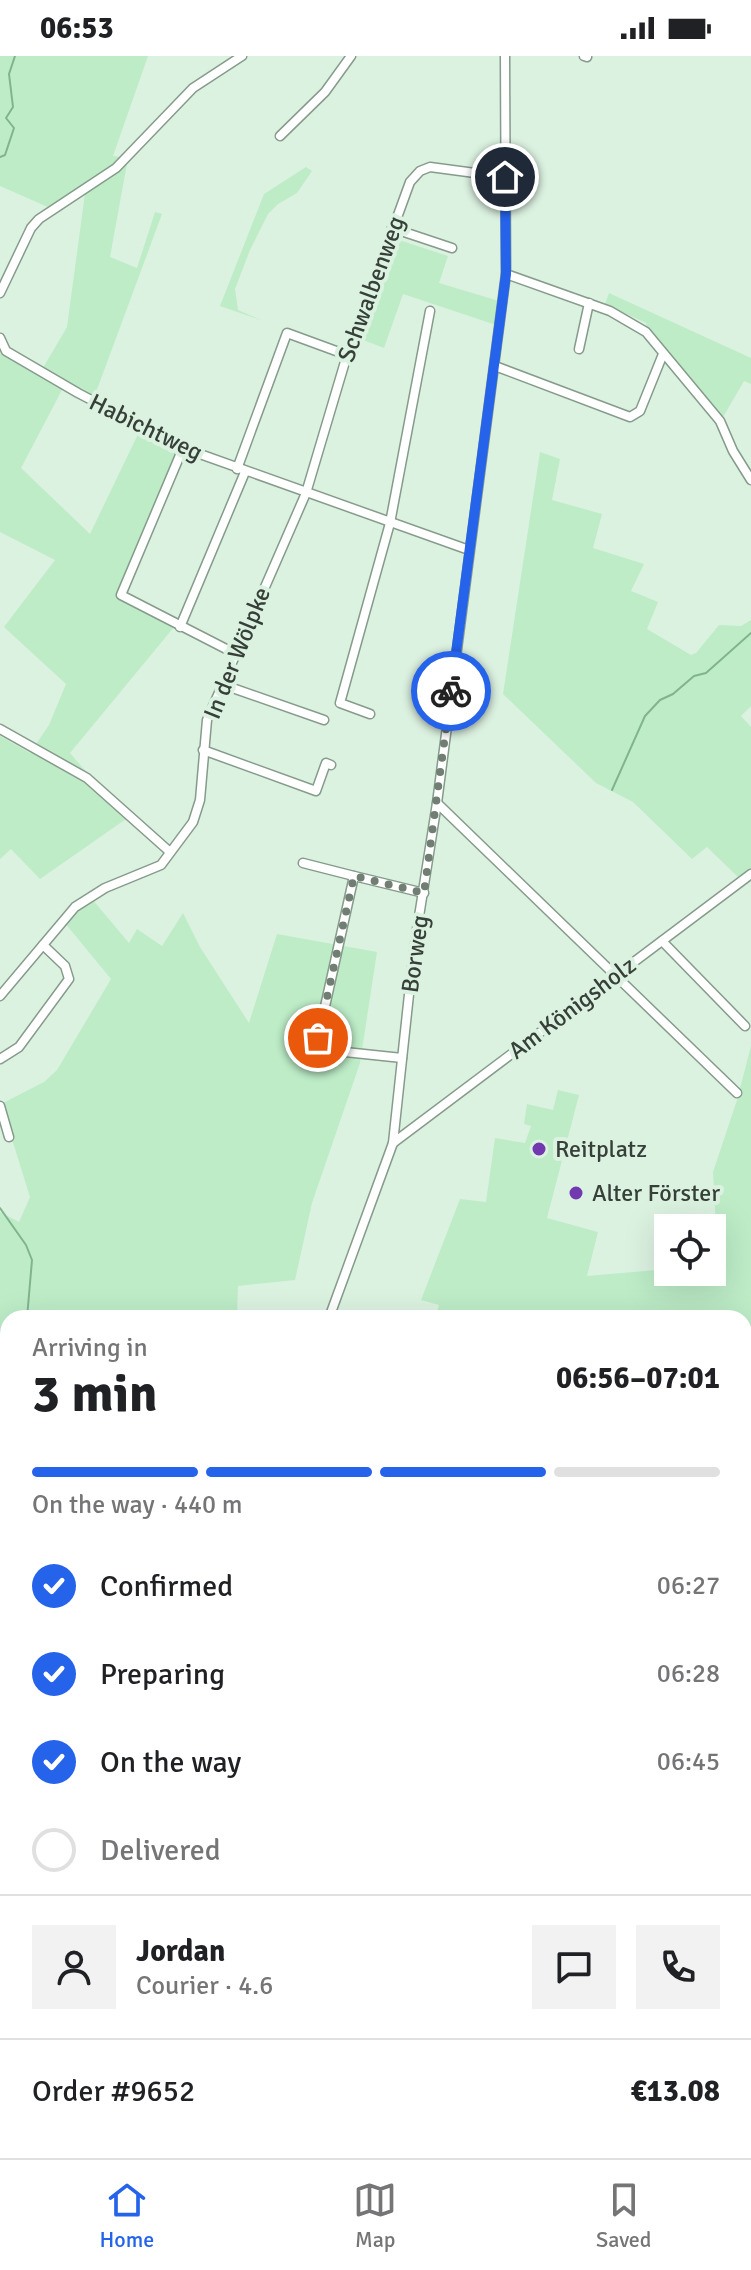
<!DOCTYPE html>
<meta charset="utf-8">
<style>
:root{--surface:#fff;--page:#f2f2f2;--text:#202124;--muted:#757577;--line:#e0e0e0;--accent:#2563eb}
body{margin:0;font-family:Signika,sans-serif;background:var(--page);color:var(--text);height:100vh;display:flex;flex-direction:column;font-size:30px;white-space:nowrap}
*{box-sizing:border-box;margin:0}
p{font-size:26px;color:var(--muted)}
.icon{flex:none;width:44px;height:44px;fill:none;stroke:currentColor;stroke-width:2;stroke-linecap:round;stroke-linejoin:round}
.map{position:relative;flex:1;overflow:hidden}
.side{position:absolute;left:0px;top:1254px;width:752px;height:848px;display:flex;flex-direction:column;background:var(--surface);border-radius:24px 24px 0 0;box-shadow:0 8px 32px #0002}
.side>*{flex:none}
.buttons{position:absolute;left:654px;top:1158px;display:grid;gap:16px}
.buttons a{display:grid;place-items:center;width:72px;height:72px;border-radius:0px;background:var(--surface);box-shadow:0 8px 32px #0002;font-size:40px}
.pin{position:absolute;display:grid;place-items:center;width:68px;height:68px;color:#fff;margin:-34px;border:4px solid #fff;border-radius:50%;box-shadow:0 2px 8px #0007}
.courier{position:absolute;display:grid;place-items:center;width:80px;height:80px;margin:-40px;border:6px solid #2563eb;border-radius:50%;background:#fff;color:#222;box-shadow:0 2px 10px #0007}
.headline em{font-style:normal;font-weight:800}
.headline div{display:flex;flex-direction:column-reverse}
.headline{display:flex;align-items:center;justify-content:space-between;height:136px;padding:0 32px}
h1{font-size:52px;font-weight:800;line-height:60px}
.bar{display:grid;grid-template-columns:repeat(4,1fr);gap:12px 8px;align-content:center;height:96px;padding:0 32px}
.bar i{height:10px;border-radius:6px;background:var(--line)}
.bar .active{background:var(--accent)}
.bar p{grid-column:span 4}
.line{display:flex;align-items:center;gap:20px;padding:0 32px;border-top:2px solid var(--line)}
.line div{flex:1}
.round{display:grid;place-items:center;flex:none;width:84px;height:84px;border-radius:0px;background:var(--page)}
ol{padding:0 32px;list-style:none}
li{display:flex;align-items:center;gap:24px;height:88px}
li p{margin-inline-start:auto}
li .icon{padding:8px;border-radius:50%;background:var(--accent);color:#fff;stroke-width:4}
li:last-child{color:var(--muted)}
li i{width:44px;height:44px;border:4px solid var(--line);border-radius:50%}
.status{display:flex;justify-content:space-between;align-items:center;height:56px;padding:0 40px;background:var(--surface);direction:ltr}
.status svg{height:22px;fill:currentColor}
.dock{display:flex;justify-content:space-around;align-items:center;height:112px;border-top:2px solid var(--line);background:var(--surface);font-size:22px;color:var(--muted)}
.dock a{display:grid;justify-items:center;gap:4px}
.dock .active{color:var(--accent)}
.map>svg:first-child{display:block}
.green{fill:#bdecc7}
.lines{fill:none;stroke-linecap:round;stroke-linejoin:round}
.stream{stroke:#81b48d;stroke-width:2}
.minor-casing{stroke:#869b8b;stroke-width:11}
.minor{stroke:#fff;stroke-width:8}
.done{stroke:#707e73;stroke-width:8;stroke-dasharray:0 14.4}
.route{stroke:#2563eb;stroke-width:10}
.poi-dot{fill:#7138af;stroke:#dcf2e1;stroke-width:3}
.labels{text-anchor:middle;stroke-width:8;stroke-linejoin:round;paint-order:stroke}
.street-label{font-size:24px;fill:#363f38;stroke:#dcf2e1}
.poi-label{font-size:24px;fill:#363f38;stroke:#dcf2e1;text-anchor:start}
</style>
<div class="status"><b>06:53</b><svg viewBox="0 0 49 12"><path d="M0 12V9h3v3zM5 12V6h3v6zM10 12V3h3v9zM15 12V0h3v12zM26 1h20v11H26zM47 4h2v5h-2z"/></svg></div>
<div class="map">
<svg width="751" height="2102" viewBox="0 0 751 2102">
<rect width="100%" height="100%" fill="#dcf2e1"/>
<g class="green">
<polygon points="0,0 148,0 113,100 128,102 110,201 137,212 155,156 162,158 92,347 63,332 21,412 90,478 141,372 178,392 118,538 174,571 70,697 126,763 40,823 11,793 0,803 0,680 30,697 49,669 66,628 4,571 55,504 0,476 0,290 40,317 67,271 86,130 50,152 0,130"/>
<polygon points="306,111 312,115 297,137 278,148 268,158 250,194 235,233 238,254 263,265 220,250 264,138"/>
<polygon points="393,182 448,200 439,227 499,245 496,269 403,238 384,292 358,282"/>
<polygon points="609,237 751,302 751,328 744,325 719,368 647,274 646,267 605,248"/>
<polygon points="540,396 560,403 552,444 602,458 593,492 644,508 631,535 658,546 647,573 691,599 696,597 719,569 741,570 751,564 751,650 741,660 751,671 751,814 740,823 707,791 692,803 633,746 596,727 503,638"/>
<polygon points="92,843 129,887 137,873 162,890 183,857 200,891 249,967 277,878 377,896 360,1007 312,1147 295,1224 238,1230 237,1262 8,1262 8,2094 418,2094 420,2102 0,2102 0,1156 19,1166 30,1141 1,1048 44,1026 57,1014 111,923 64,866"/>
<polygon points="751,990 751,2049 744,2050 744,1262 436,1262 439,1249 421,1244 460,1143 486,1146 495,1082 525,1087 531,1070 524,1068 527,1048 553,1054 558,1034 579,1039 547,1162 598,1176 587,1220 668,1213 668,1216 712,1216 712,1210 718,1209 713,1116 737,1044"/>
<polygon points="602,2094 715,2094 717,2102 608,2102"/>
</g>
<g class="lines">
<g class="stream">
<polyline points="0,101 5,99 14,72 6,62 13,51 9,18 15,0"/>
<polyline points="612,734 645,660 660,644 673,638 694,620 706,617 751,577"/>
<polyline points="0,1152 26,1189 32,1204 27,1262"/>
</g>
<g class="minor-casing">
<g id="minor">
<polyline points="584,0 587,1"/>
<polyline points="280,80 325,36 351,0"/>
<polyline points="392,172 452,192"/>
<polyline points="506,218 610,255 646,276 720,365 733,395 751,424"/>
<polyline points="0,237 31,172 39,163 116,112 193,32 242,0"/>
<polyline points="0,282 6,295 78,337 183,392 469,494"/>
<polyline points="579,293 589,247"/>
<polyline points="495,310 630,361 640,355 663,298"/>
<polyline points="183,392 121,539 234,597"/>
<polyline points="237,413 287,277 347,299"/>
<polyline points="180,571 245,416"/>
<polyline points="221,628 324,664"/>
<polyline points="370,658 340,647 390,467 430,255"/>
<polyline points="0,673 87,722 170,796"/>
<polyline points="203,694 316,735 326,707 331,709"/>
<polyline points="437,747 737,1037"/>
<polyline points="303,807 354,820"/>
<polyline points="662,885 745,970"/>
<polyline points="0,940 75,851 105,832 161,809 193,766 200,744 207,664 306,437 347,299 410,126 420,115 430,111 505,121"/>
<polyline points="402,1002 326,994 320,989 318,982 354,820 424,837"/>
<polyline points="0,1003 19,991 69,923 65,910 43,889"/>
<polyline points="0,1050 9,1081"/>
<polyline points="393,1087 751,818"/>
<polyline points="329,1262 393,1087 414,892 437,747 506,218 505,0"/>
<polyline points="0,1632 8,1627"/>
<polyline points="601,2094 606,2102"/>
</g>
</g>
<use href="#minor" class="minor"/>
</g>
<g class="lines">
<polyline class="done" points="318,982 354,820 424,837 451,635"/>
<polyline class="route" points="451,635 506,218 505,121"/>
</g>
<g class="poi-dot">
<circle cx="539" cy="1093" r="8"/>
<circle cx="576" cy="1137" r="8"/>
</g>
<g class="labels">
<g class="street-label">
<text transform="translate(371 233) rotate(-70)" y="8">Schwalbenweg</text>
<text transform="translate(146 371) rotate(26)" y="8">Habichtweg</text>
<text transform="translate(237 597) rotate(-68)" y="8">In der Wölpke</text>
<text transform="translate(415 898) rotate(-82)" y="8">Borweg</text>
<text transform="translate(572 952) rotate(-37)" y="8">Am Königsholz</text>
</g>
<g class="poi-label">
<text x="555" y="1101">Reitplatz</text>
<text x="592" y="1145">Alter Förster</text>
</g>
</g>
</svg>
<div class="buttons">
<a><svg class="icon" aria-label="locate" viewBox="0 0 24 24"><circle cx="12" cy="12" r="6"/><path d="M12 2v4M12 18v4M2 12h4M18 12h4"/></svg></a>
</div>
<div class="pin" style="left:318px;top:982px;background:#ea580c"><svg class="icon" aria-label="bag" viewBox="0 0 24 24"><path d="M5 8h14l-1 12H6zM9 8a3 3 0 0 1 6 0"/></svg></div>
<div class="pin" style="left:505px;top:121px;background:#1f2937"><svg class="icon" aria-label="home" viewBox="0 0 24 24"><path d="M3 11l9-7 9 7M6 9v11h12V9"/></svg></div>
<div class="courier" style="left:451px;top:635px"><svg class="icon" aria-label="bike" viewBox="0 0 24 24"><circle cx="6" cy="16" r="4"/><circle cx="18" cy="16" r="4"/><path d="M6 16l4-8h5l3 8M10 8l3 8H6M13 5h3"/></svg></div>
<section class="side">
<div class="headline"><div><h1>3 min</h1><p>Arriving in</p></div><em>06:56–07:01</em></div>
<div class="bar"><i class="active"></i><i class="active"></i><i class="active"></i><i></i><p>On the way · 440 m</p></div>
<ol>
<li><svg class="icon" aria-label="check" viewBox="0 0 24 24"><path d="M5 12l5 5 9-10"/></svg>Confirmed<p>06:27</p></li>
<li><svg class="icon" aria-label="check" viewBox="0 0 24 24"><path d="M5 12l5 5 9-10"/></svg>Preparing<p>06:28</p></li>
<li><svg class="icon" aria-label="check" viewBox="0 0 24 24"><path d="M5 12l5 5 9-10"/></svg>On the way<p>06:45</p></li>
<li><i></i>Delivered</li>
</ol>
<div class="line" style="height:144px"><a class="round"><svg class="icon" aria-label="person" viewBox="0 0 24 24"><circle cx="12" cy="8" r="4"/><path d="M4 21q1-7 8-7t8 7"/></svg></a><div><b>Jordan</b><p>Courier · 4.6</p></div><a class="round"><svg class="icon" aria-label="chat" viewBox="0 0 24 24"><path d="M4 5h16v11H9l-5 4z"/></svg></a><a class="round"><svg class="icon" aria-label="phone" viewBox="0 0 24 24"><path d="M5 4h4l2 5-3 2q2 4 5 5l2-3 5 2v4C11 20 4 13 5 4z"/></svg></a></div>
<div class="line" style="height:104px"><div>Order #9652</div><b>€13.08</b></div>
</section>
</div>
<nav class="dock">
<a class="active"><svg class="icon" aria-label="home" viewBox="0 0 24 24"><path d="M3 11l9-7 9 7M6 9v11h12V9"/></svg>Home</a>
<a><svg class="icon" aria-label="map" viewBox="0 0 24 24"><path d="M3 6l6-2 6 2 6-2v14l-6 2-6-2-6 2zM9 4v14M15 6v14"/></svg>Map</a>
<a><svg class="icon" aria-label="saved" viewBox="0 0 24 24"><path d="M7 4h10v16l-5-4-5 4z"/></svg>Saved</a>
</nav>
